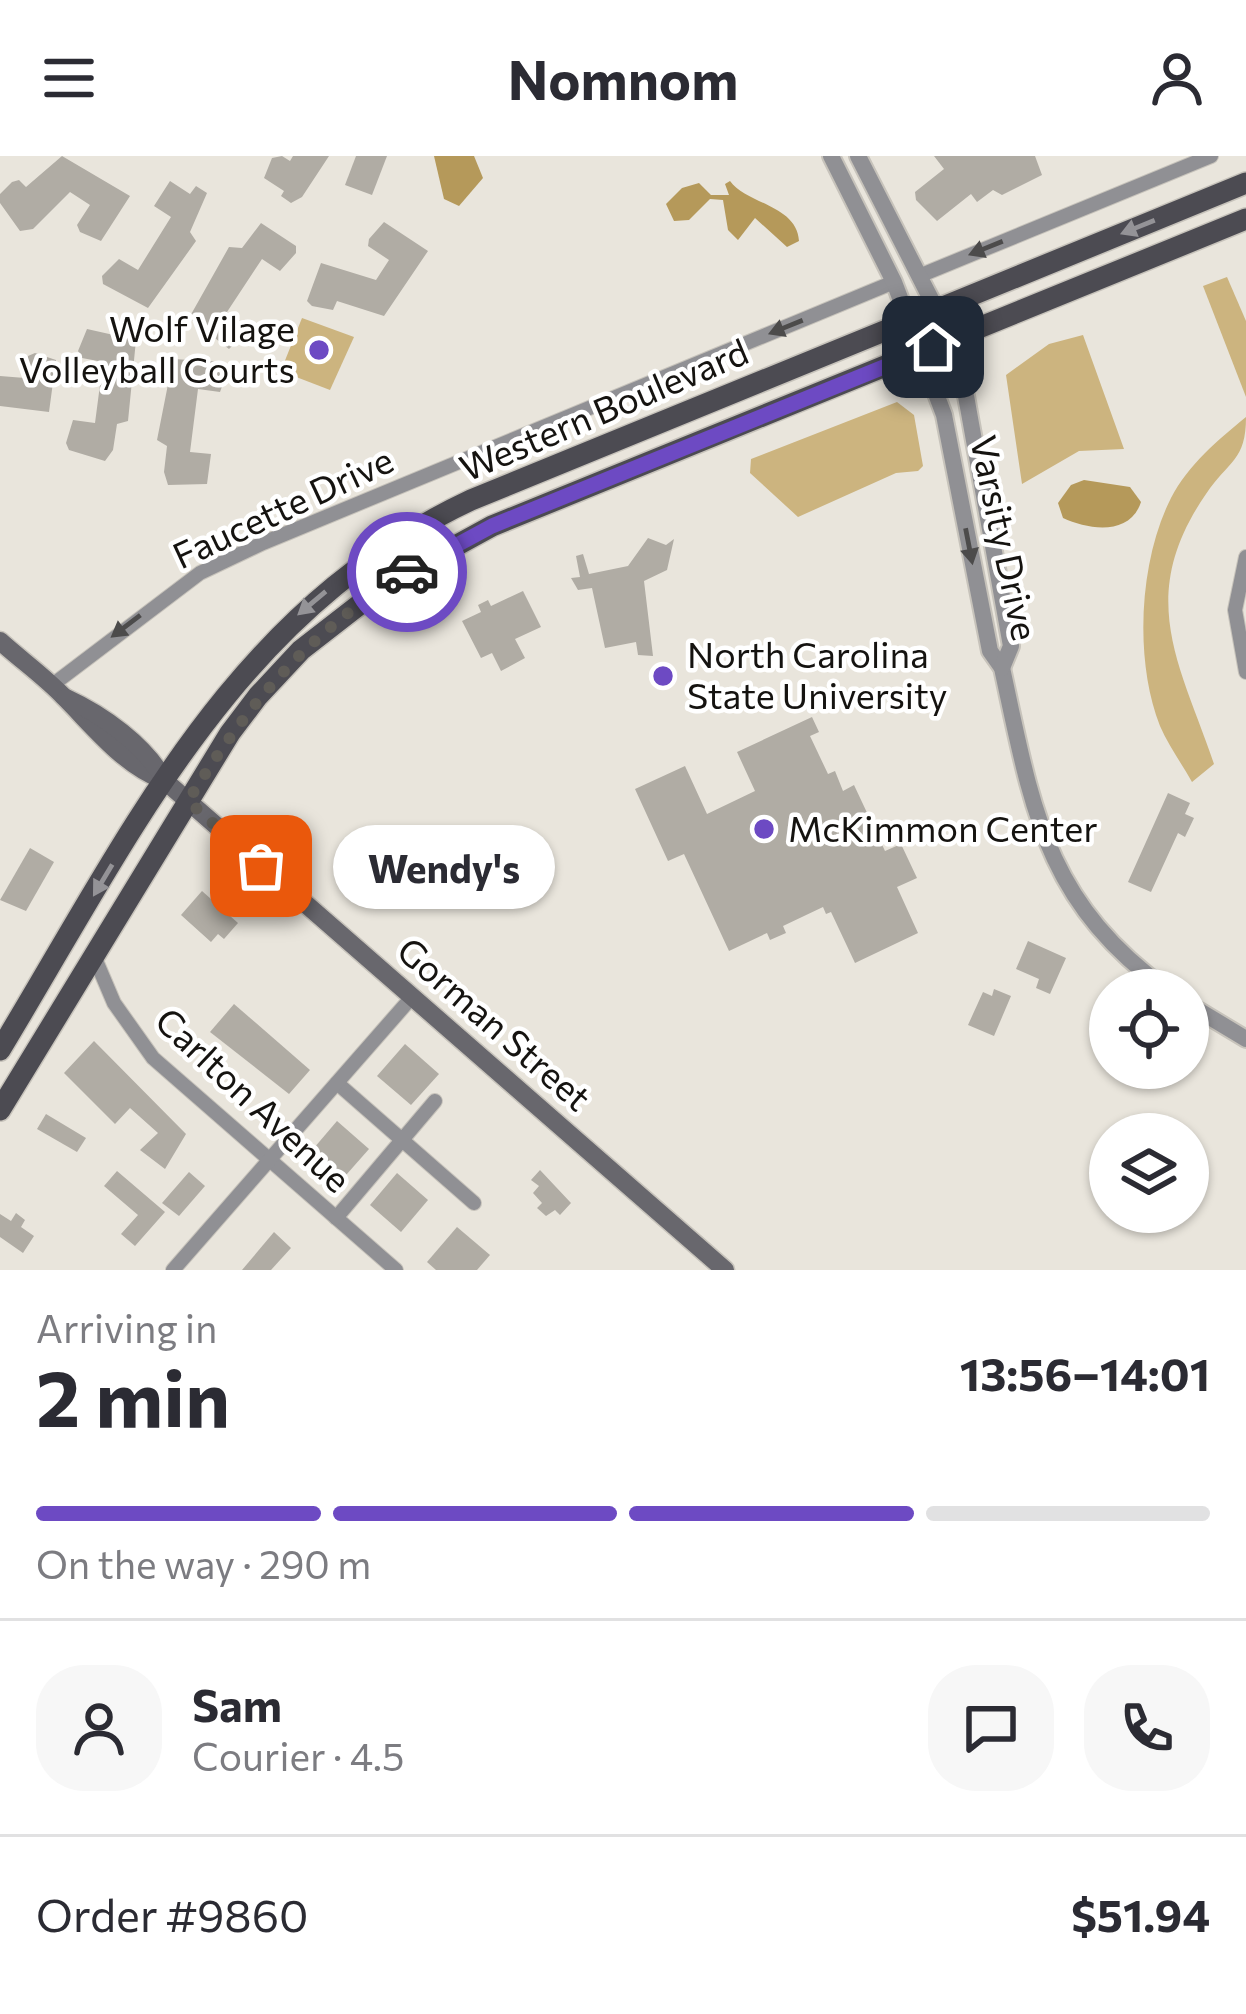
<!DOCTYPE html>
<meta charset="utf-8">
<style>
:root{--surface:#fff;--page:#f7f7f7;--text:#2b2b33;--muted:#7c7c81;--line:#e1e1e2;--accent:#6d4ac3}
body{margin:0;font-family:Commissioner,sans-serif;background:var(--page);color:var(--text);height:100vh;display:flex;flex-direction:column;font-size:45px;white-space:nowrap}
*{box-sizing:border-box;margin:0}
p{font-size:39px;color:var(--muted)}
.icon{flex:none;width:66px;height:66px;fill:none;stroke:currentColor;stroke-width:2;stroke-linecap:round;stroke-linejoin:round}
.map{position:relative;height:1114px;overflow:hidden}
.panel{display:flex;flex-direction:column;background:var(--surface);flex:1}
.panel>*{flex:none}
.buttons{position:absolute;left:1089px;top:813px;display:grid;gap:24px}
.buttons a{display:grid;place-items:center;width:120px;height:120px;border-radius:50%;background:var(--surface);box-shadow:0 3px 9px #0004;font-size:60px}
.pin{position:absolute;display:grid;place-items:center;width:102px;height:102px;color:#fff;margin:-51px;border-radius:24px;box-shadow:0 6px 18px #0006}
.courier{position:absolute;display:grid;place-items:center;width:120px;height:120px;margin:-60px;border:9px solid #6d4ac3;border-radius:50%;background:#fff;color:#222;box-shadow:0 3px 15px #0007}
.bubble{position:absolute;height:84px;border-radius:42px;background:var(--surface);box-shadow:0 3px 9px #0004;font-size:39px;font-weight:700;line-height:84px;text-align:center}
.summary em{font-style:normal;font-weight:700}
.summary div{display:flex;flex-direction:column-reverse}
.summary{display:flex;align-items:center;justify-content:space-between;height:204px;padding:0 36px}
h1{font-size:78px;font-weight:700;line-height:90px}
.bar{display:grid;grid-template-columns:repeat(4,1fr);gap:18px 12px;align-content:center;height:144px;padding:0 36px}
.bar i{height:15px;border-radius:9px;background:var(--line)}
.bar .current{background:var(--accent)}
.bar p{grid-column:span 4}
.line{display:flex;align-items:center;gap:30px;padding:0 36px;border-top:3px solid var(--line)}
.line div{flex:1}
.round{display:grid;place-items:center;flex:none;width:126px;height:126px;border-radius:48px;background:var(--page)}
header{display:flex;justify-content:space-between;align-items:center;height:156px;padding:0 36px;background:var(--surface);font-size:54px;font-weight:700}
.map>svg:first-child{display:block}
.green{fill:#ccb47f}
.water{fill:#b5995a}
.building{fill:#b0aca4}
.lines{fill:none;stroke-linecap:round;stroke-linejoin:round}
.minor-casing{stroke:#c7c3bb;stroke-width:16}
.tertiary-casing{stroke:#c7c3bb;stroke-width:20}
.secondary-casing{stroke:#c7c3bb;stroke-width:21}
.primary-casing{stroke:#c7c3bb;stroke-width:24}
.minor{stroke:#909094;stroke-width:14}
.tertiary{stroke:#909094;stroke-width:16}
.secondary{stroke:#68676d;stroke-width:18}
.primary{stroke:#4c4b52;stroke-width:21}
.oneway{fill:#949397}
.oneway2{fill:#4c4b4b}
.done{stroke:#5f5c57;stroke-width:12;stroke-dasharray:0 21.6}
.route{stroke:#6d4ac3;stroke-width:15}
.poi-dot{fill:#6d4ac3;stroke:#fff;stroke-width:4.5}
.labels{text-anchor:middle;stroke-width:9;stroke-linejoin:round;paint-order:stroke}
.poi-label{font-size:36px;fill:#151310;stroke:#fff;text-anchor:start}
.street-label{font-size:36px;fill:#151310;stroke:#fff}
</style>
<header><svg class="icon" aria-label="menu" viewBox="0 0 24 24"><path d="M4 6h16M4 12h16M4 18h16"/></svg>Nomnom<svg class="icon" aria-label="person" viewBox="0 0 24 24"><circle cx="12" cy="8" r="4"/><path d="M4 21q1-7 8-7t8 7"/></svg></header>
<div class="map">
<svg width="1246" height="1114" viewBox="0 0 1246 1114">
<rect width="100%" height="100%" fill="#e9e5dc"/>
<g class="green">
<polygon points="1227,121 1246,165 1246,241 1203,130"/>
<polygon points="302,162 354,181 330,234 291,219 284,207"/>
<polygon points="1083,179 1124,293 1079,295 1022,328 1006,219 1049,188"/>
<polygon points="897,246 914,259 923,310 918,315 896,317 798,361 750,317 751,303"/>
<path d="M1246 261C1246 305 1229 304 1206 338 1135 441 1180 508 1214 608L1192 626C1182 608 1168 589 1160 570 1134 504 1139 405 1171 342 1188 309 1218 284 1246 261Z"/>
</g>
<g class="water">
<polygon points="434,0 474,0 483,22 459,50 444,43"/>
<path d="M730 25C746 48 797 49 799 85L787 91 755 62 738 84 728 74 723 44 710 43 689 64 674 65 666 48 682 32 699 27 711 39H729L725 28Z"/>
<path d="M1084 324 1130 331 1141 346C1130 380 1089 374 1063 362L1058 347 1071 329Z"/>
</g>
<g class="building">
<polygon points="62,0 130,40 101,85 80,76 77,69 90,49 70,36 33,73 20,75 0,47 0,38 12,26 19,24 26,31"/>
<polygon points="282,0 290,5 293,0 329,0 302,41 291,47 281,40 284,35 264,22 272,2"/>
<polygon points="356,0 387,0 372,39 345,29"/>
<polygon points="934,0 1035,0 1042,19 1002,39 993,34 977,46 971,38 937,65 916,44 915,36 944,13"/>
<polygon points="170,25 190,38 196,30 207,37 190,76 196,85 148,152 103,128 102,120 119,103 138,114 171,61 154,50"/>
<polygon points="384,66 428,95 384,160 337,145 333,154 312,150 307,145 321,107 376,124 389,104 368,90 369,83"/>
<polygon points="261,67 296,90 296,97 280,115 262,103 227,156 245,168 246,176 229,193 189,162 229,91 242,92"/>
<polygon points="87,173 136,184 128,265 117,268 113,294 105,305 69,294 66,287 73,264 95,267 103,206 82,202 78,195"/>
<polygon points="35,197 56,204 49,256 0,250 0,220 25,222 28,200"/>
<polygon points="173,203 224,206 228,214 220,236 198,233 190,296 211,298 207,328 168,329 164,316 167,290 157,284"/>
<polygon points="648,382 666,389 674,383 667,414 644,425 653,500 638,499 636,486 605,492 592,432 578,434 571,422 580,421 576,400 583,398 589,418 628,410"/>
<polygon points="523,435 541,471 515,483 525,502 501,515 492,497 481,502 462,465 481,456 478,449 488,444 491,450"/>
<polygon points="812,561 819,576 810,580 828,618 835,615 843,635 854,629 885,695 901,688 917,722 897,731 918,777 855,807 831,756 826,758 823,751 783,770 786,777 770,784 767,777 729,795 684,698 668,705 635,633 685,610 707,658 755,635 737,596"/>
<polygon points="1168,637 1190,647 1185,658 1194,662 1185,681 1178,677 1151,736 1128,726"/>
<polygon points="30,692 54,706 26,755 0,744"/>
<polygon points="202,735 238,767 224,783 218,778 211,786 181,759"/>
<polygon points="1028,785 1066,802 1050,838 1036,832 1039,823 1016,813"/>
<polygon points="994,833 1011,840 994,880 968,869 983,836 992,840"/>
<polygon points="234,848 310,914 289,938 210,876"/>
<polygon points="94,885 186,978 165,1013 140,994 158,977 130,952 115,968 64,917"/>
<polygon points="405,888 439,918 411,949 377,920"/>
<polygon points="46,958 86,982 77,996 37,973"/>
<polygon points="337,965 369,993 339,1027 308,999"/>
<polygon points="540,1014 571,1047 560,1059 555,1054 546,1060 537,1052 542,1047 533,1037 539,1030 531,1024"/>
<polygon points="117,1015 165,1056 135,1090 121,1078 138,1059 104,1030"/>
<polygon points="189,1016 205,1030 179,1060 162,1047"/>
<polygon points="397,1017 428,1044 401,1076 370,1049"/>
<polygon points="16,1057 25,1064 21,1071 34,1080 23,1097 0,1081 0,1058 11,1065"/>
<polygon points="457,1071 490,1099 477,1114 436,1114 427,1106"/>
<polygon points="274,1076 291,1092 271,1114 242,1114"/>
</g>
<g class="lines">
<g class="minor-casing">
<g id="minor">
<polyline points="919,120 1211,0"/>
<polyline points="1246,401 1235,454 1246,516"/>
<polyline points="51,530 200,417 263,387 894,126"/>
<polyline points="94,800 114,847 153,902 396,1114"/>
<polyline points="337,927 474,1047"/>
<polyline points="336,1062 435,945"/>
<polyline points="173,1114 412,841"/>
</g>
</g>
<g class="tertiary-casing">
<g id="tertiary">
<path d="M831 0 894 126 944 259 990 495 1002 512C1032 650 1044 745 1167 834"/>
<polyline points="858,0 936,153 966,240 1011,490 1002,512"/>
<polyline points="1188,848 1246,883"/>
</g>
</g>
<g class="secondary-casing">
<g id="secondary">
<path d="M0 485C21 504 45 521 64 541 95 572 123 609 165 625"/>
<path d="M66 542C103 559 145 589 165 625L725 1114"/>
</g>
</g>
<g class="primary-casing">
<g id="primary">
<path d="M0 894C130 680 232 456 471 344L1246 27"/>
<polyline points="0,954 230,577 258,540 301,494 386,428 492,370 1246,63"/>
</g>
</g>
<use href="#minor" class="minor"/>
<use href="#tertiary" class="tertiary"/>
<use href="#secondary" class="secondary"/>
<use href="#primary" class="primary"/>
</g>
<defs><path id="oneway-solid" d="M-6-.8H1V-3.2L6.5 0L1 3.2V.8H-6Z" transform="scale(3)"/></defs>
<g class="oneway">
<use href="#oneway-solid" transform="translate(1138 71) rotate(158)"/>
<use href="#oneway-solid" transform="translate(312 447) rotate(140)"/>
<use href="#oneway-solid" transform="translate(103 724) rotate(121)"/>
</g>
<g class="oneway2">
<use href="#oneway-solid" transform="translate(986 92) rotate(158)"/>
<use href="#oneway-solid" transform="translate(786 171) rotate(158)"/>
<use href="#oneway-solid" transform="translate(969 390) rotate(79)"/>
<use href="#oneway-solid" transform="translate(126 470) rotate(143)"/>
</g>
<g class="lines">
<path class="done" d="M261 710 188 645C249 546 307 478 407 416"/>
<polyline class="route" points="407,416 492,370 933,191"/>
</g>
<g class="poi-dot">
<circle cx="319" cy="194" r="12"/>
<circle cx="663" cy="520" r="12"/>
<circle cx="764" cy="673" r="12"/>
</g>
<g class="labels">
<g class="poi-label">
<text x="295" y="186" text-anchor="end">Wolf Vilage<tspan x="295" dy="41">Volleyball Courts</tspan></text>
<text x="687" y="512">North Carolina<tspan x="687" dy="41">State University</tspan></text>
<text x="788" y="686">McKimmon Center</text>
</g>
<g class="street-label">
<text transform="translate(604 254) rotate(-23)" y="13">Western Boulevard</text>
<text transform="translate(283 352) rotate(-25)" y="13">Faucette Drive</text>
<text transform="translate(1004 382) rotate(78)" y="13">Varsity Drive</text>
<text transform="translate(494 868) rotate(41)" y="13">Gorman Street</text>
<text transform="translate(253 944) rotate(43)" y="13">Carlton Avenue</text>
</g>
</g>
</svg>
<div class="buttons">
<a><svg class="icon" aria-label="locate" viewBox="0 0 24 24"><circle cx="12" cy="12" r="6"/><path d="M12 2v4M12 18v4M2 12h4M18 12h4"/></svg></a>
<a><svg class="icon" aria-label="layers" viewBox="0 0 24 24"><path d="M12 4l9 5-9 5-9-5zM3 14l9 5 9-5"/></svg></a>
</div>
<div class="pin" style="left:261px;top:710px;background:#ea580c"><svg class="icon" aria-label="bag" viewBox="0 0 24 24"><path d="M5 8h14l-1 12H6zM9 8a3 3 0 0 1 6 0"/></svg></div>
<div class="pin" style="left:933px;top:191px;background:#1f2937"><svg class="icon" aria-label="home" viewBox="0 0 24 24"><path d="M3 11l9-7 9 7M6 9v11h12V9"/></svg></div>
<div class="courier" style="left:407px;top:416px"><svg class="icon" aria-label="car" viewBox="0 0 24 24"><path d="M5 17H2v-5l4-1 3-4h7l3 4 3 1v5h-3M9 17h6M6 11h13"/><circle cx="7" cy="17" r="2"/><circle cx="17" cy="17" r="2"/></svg></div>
<div class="bubble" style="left:333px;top:669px;width:222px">Wendy's</div>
</div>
<section class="panel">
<div class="summary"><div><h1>2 min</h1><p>Arriving in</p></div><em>13:56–14:01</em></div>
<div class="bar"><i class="current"></i><i class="current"></i><i class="current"></i><i></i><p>On the way · 290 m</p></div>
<div class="line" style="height:216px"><a class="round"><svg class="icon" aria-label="person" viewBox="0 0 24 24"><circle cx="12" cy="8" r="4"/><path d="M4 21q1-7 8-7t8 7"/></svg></a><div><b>Sam</b><p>Courier · 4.5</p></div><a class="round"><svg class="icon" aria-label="chat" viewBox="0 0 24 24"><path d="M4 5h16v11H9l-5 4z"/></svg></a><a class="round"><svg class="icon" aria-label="phone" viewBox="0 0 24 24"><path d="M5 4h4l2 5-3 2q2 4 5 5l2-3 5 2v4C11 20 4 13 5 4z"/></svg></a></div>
<div class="line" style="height:156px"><div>Order #9860</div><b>$51.94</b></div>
</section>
